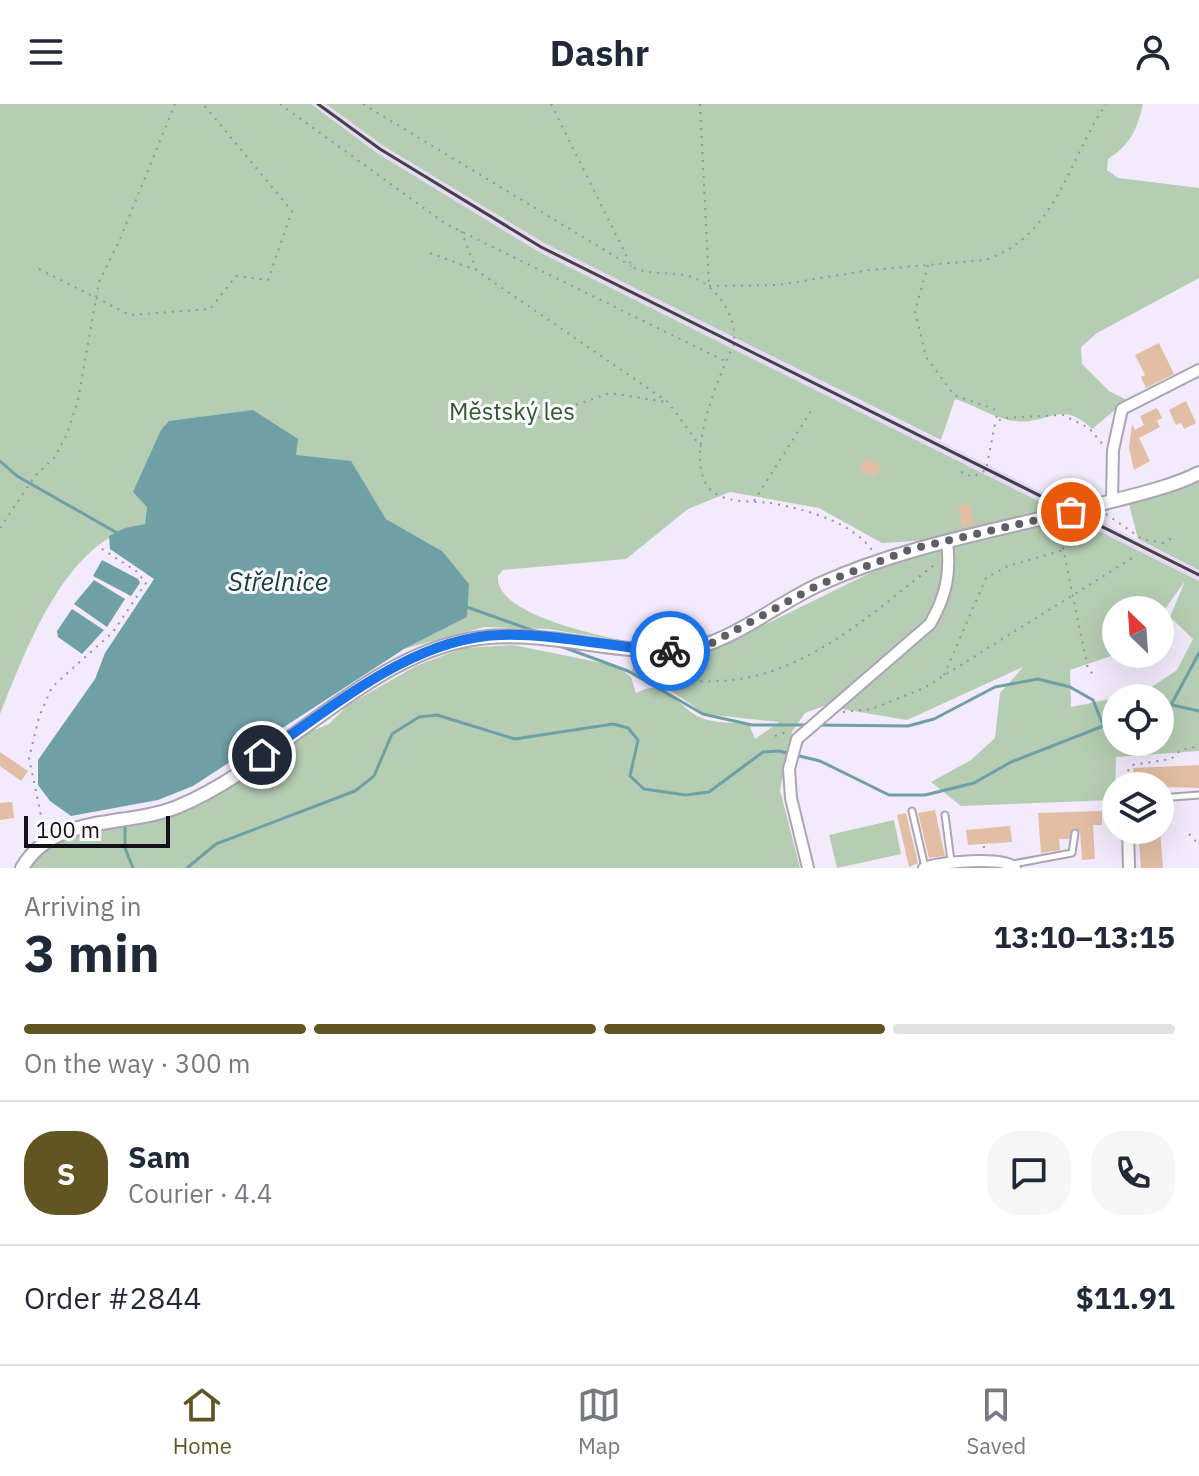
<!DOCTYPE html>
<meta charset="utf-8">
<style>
:root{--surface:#fff;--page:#f6f6f7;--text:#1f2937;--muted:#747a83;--line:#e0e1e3;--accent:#615622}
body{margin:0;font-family:"IBM Plex Sans",sans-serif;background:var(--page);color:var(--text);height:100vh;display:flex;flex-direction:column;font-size:30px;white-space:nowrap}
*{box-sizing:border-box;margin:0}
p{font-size:26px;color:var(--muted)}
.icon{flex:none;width:44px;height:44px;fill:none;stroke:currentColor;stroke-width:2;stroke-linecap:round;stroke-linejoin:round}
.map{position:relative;height:764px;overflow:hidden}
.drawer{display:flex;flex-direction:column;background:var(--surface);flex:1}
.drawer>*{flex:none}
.needle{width:52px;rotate:335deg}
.tools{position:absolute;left:1102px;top:492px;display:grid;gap:16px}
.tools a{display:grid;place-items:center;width:72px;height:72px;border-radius:50%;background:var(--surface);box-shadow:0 8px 32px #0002;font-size:40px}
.scale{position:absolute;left:24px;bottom:20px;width:146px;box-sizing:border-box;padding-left:8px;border:4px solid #141017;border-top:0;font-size:22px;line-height:28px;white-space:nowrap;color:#141017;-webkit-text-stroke:6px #fcfafe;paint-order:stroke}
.pin{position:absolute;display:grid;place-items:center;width:68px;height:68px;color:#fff;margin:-34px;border:4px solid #fff;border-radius:50%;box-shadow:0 2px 8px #0007}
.courier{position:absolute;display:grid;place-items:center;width:80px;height:80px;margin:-40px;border:6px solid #1a73e8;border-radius:50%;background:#fff;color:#222;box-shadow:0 2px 10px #0007}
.overview em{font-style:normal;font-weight:800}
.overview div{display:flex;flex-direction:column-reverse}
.overview{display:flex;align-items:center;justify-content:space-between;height:136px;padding:0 24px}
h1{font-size:52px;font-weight:800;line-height:60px}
.bar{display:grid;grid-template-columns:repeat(4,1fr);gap:12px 8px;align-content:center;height:96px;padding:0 24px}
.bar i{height:10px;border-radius:6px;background:var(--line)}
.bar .active{background:var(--accent)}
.bar p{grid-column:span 4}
.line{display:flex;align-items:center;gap:20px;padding:0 24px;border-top:2px solid var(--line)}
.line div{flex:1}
.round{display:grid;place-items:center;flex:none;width:84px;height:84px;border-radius:32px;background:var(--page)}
header{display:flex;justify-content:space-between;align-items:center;height:104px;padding:0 24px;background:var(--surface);font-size:36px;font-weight:800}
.tab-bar{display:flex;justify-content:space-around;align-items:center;height:112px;border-top:2px solid var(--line);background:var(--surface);font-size:22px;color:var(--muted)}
.tab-bar a{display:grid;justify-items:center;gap:4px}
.tab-bar .active{color:var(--accent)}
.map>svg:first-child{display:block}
.built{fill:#e7dbf4}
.green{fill:#b5cdb3;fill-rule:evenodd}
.water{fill:#6fa0a6}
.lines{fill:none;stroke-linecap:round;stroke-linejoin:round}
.stream{stroke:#6fa0a6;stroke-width:3}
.building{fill:#e1bea4}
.service-casing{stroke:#aca4b5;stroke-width:9}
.minor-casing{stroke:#aca4b5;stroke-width:14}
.tertiary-casing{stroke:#aca4b5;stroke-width:16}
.path{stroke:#9a93a0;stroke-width:2;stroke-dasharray:2 6;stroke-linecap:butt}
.service{stroke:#fff;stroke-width:5}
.minor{stroke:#fff;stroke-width:10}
.tertiary{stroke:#fff;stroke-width:12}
.rail{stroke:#454049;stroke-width:3}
.done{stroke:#625c67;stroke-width:8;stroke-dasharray:0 14.4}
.route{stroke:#1a73e8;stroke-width:10}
.labels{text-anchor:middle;stroke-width:6;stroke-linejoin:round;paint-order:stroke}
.park-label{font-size:24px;fill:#315b2f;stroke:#fcfafe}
.water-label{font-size:26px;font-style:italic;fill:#114045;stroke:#fcfafe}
</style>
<header><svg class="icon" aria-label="menu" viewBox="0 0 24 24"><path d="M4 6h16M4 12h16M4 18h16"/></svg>Dashr<svg class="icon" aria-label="person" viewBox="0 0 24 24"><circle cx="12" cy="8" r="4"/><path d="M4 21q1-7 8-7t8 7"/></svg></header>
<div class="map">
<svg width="1199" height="764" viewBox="0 0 1199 764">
<rect width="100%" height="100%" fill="#f3eafc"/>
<polygon class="built" points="311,0 326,0 382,41 544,139 1199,466 1199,477 539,148 377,49"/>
<g class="green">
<path d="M0 0H311L377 49 539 148 1199 477V647L1116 653 1115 696 961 702 931 678 971 656 995 634 1000 589 1023 563 907 616 824 602 805 609 792 628 780 686 800 764H28L37 752 70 729 170 706 206 688 300 632 329 620 348 601 416 562 463 544 513 541 617 562 631 573 636 589C665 573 675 599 697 612 711 620 733 618 749 620L755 635 779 618 705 610 668 585 631 569 636 556 684 555 713 546 880 464 933 447 930 436 882 439 819 404 730 388 688 405 626 455 503 466 498 472C494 512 607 533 636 539L548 525 484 523 404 545 467 513 442 447 386 415 351 358 147 403 145 420C66 433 27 544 0 610ZM1185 477 1170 513 1193 535 1177 566 1144 588 1071 603 1070 566 1117 550 1116 506H1160V512ZM1116 594H1160V638H1116Z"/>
<path d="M326 0H1143C1137 26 1130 41 1108 55L1107 66 1118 74 1199 84V174L1097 229 1081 243 1082 260 1109 287 1127 296 1092 325C1061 294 1048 321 1015 317 999 316 971 300 955 295L941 336 544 139 382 41Z"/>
<polygon points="1199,377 1199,466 1138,435 1129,400"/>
<polygon points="894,716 901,750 837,764 829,731"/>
</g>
<g class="water">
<polygon points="253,306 298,335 296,351 351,357 386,415 442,447 469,480 467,513 404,545 193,682 158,696 71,712 50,697 38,681 38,656 95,575 105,549 154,475 110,445 109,432 125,424 145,420 147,403 133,388 161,326 169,317"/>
<polygon points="102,456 138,475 140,479 131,492 93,472"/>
<polygon points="94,476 125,495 107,523 74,500"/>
<polygon points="72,505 104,526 82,550 58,533 57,527"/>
</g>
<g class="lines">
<g class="stream">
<polyline points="0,357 17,372 119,430"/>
<polyline points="464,502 540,529"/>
<polyline points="552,539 628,567 703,610 752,621 806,621"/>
<polyline points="1172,601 1199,607"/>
<polyline points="1160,604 1171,601 1199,549"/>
<polyline points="817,621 908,622 934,615 995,583 1038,575 1070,583 1093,596 1103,621"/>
<polyline points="125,718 125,744 133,764"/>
<polyline points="187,764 216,740 355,687 374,672 392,630 419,613 437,611 515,635 613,620 628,624 638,636 630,672 644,685 686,691 709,688 763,648 779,647 820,657 889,691 925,691 974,679 1011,658 1116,617"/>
</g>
</g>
<g class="building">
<polygon points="1159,239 1174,270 1146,284 1141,273 1145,271 1135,251"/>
<polygon points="1186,297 1196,319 1184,325 1181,319 1176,321 1169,306"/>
<polygon points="1157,304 1162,314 1157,317 1160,323 1139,334 1150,357 1134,366 1129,344 1132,320 1135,326 1144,321 1140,312"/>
<polygon points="866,353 881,362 875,374 859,366"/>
<polygon points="970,400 974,421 962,424 958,402"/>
<polygon points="0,648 28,667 21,677 0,662"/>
<polygon points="1199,661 1199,684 1135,682 1133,664"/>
<polygon points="12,698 14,714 0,716 0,699"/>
<polygon points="935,706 945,752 929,754 918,709"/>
<polygon points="1102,707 1102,721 1093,721 1095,755 1082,756 1080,728 1075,724 1069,735 1059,735 1060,746 1041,749 1038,709"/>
<polygon points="906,709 918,759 909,763 897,711"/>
<polygon points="1010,722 1012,738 968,741 966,726"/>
<polygon points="1138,726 1160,726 1163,764 1141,764"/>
</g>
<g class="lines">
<g class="service-casing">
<g id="service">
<polyline points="1160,694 1199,691"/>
<polyline points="912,707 925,763"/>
<polyline points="945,711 951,757"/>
<polyline points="1013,760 1072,749 1075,729"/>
</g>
</g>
<g class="minor-casing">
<g id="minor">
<polyline points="1112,397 1113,346 1122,305 1199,266"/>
<polyline points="1128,726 1129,764"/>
<path d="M808 764 791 694 789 665 797 635 930 520C946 492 951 470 947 437"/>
<path d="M924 764C941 758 1003 752 1015 764"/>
</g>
</g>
<g class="tertiary-casing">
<path id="tertiary" d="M22 764C54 709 124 724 177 703 271 665 357 562 458 538 520 523 579 542 642 546 654 546 668 549 680 547 730 540 773 502 818 481 908 440 1006 425 1101 400 1134 391 1169 384 1199 369"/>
</g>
<g class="path">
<polyline points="280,0 446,120 725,257"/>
<polyline points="363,0 631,162"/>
<path d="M551 0 632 163C651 172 669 167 688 172 715 178 738 213 734 240 720 270 677 366 716 390 731 399 753 397 770 399 805 405 854 418 874 449"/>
<polyline points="700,0 709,181"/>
<polyline points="461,127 476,165"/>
<polyline points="430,149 476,166 668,298 701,343"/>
<polyline points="928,161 915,207 926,253 954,291 994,305 997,314"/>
<polyline points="39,165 130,211 210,205 236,172 268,176 292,107 203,0"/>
<path d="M709 182 778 181 870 166 985 156C1057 132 1068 56 1106 0"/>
<polyline points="523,319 610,289 666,298"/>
<polyline points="961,368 973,373 986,366 995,320 1002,314 1063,311 1089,324 1105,343"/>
<polyline points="754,397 811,307"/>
<polyline points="1106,410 1142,435 1163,439 1172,434"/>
<polyline points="1058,420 1088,565 1093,570"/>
<polyline points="0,424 35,372 54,354 67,330 78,296 99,178 120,135 175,0"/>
<path d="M680 557 685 571C694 580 707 577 719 577 805 574 874 507 938 458"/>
<polyline points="944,571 986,474 1008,462 1064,446"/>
<polyline points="843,608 872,605 924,584 1137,451"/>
<polyline points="775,632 789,627"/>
<polyline points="1127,682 1125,671 1132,661 1171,655 1181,646 1199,642"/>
<polyline points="44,726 29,654 39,613 52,583 113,528 146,479 136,467 99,443"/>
<polyline points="1189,730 1199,741"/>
<polyline points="984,742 984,749"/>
</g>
<use href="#service" class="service"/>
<use href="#minor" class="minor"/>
<use href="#tertiary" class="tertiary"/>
<polyline class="rail" points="318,0 380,45 541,143 1199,471"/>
</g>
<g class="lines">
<polyline class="done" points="670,547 712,539 818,481 911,445 1071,408"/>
<path class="route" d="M262 651C333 604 411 534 500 531 556 529 614 544 670 547"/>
</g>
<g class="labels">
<g class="park-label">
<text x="512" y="316">Městský les</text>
</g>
<g class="water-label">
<text x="278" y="487">Střelnice</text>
</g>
</g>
</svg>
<div class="tools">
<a><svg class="needle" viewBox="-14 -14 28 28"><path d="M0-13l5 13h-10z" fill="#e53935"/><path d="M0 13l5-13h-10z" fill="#747a83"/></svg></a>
<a><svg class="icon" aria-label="locate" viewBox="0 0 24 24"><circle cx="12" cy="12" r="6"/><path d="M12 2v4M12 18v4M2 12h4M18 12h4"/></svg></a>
<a><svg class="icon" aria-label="layers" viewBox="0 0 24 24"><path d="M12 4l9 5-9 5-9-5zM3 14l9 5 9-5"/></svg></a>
</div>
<div class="scale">100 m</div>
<div class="pin" style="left:1071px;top:408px;background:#ea580c"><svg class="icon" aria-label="bag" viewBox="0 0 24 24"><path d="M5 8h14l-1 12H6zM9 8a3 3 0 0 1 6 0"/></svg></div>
<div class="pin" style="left:262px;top:651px;background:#1f2937"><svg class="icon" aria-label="home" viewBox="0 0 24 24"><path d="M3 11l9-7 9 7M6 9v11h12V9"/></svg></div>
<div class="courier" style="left:670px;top:547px"><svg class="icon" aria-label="bike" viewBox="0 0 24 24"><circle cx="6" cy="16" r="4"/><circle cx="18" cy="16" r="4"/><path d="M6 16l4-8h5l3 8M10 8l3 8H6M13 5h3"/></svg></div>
</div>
<section class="drawer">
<div class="overview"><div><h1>3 min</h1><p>Arriving in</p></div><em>13:10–13:15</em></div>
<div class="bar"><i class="active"></i><i class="active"></i><i class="active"></i><i></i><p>On the way · 300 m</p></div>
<div class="line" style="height:144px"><b class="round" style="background:var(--accent);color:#fff">S</b><div><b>Sam</b><p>Courier · 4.4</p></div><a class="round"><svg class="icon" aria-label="chat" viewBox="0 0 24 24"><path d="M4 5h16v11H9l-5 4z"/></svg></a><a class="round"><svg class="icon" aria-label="phone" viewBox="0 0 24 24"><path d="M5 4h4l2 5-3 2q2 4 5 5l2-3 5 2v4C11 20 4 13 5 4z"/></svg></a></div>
<div class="line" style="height:104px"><div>Order #2844</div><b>$11.91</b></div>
</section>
<nav class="tab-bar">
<a class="active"><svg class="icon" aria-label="home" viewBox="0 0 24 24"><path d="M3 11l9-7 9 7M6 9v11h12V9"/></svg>Home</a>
<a><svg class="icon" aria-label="map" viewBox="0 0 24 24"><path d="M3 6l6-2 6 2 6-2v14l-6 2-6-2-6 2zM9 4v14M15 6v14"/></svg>Map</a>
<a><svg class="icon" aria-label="saved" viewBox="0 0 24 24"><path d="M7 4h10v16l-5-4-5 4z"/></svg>Saved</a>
</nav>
